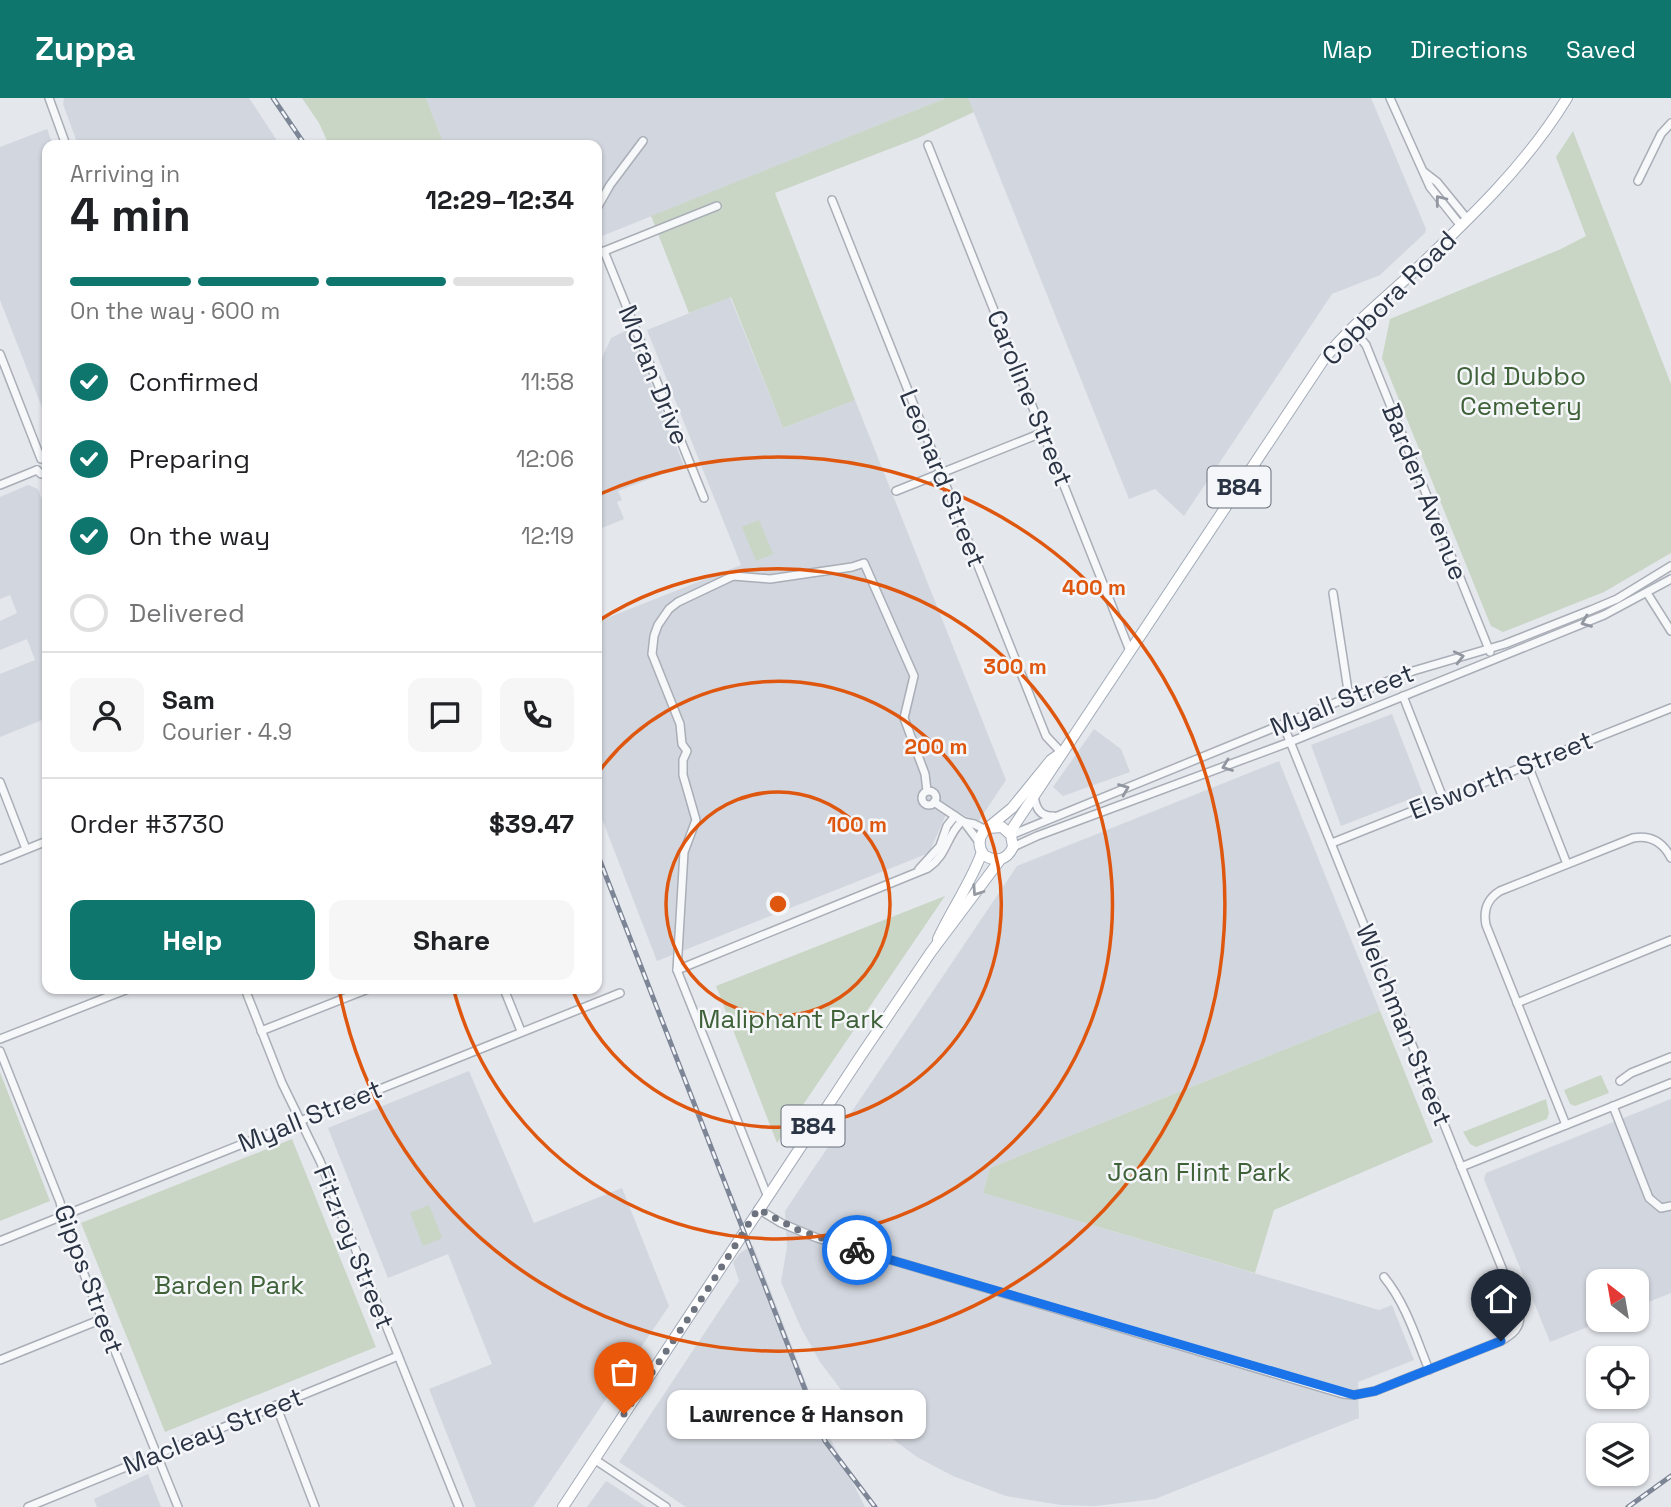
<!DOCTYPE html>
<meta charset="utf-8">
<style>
:root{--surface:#fff;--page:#f6f6f6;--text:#202124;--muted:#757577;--line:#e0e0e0;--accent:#0f766e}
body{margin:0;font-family:"Space Grotesk",sans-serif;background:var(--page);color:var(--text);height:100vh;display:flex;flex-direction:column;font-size:26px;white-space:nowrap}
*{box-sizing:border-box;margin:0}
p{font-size:23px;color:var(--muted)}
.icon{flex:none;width:38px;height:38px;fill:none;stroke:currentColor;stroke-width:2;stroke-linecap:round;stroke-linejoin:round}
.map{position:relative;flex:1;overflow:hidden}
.side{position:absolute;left:42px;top:42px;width:560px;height:854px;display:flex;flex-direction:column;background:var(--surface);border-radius:14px;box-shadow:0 2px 5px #0004}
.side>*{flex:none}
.needle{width:46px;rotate:329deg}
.tools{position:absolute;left:1586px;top:1171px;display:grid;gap:14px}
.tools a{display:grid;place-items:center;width:63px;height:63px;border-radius:14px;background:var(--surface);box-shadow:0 2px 5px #0004;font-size:35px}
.pin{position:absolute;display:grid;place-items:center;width:60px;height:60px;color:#fff;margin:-72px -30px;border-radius:50% 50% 50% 0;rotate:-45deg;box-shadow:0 0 7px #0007}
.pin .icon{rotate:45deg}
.courier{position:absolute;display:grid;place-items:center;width:70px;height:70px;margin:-35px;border:5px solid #1a73e8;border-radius:50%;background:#fff;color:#222;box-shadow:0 2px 9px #0007}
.bubble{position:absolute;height:49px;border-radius:14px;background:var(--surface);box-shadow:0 2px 5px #0004;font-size:23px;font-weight:800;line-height:49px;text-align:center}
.headline em{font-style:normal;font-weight:800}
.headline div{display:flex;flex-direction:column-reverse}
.headline{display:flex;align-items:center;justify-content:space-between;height:119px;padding:0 28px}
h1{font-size:46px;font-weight:800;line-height:52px}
.bar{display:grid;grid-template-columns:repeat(4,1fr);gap:10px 7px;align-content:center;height:84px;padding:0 28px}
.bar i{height:9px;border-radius:5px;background:var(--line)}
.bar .active{background:var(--accent)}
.bar p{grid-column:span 4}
.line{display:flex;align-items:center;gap:18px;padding:0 28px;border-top:2px solid var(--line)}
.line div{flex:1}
.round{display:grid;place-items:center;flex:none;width:74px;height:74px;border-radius:14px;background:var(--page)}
ol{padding:0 28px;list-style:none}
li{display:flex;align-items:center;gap:21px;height:77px}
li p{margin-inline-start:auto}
li .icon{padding:7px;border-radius:50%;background:var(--accent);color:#fff;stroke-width:4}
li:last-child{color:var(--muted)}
li i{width:38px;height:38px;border:4px solid var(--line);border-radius:50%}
.button{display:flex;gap:14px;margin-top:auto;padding:14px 28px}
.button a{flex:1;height:80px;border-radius:14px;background:var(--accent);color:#fff;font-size:28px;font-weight:800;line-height:80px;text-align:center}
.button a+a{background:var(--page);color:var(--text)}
header{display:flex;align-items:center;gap:42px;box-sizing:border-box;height:98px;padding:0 35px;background:var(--accent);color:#fff}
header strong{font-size:33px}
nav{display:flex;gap:38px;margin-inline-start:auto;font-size:24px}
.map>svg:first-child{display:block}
.built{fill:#d2d6de}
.green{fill:#c9d6c5}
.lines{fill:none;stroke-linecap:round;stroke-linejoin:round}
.minor-casing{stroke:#a9aeb7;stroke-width:10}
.major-casing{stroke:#a3abb8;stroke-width:12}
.minor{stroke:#f7f8fa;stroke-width:7}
.major{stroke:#fff;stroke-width:10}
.rail-casing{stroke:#7d8696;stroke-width:5}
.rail{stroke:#f4f6f9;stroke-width:2.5;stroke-dasharray:8;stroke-linecap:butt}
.oneway{stroke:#9196a0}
.oneway2{stroke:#959aa2}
.done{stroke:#6c737f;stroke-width:7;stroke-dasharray:0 12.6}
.route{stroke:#1a73e8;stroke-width:9}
.ring{fill:none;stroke:#df570f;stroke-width:3.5}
.labels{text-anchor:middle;stroke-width:5;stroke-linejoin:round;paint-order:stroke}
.shield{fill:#f4f6f9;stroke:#676e7b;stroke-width:2}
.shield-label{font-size:24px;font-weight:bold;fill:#2b3445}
.street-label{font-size:26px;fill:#2b3445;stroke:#f4f6f9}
.park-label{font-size:26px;fill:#3f6138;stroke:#f4f6f9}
.centre{fill:#df570f;stroke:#f4f6f9;stroke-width:3.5}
.ring-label{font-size:21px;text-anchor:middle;font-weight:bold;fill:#df570f;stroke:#f4f6f9;stroke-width:5;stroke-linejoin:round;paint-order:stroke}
</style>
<header>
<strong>Zuppa</strong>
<nav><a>Map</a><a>Directions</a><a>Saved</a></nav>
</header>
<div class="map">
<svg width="1671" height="1409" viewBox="0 0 1671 1409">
<rect width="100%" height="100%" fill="#e4e7ec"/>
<g class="built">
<polygon points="64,0 249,0 280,47 78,47 63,6"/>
<polygon points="426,0 946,0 597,140 597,47 444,47"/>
<polygon points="968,0 1371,0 1426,131 1425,135 1380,177 1332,196 1184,418 1155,391 1129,401"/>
<polygon points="47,31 53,47 47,47 47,322 0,202 0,49"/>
<polygon points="730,199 783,330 855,302 1006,682 978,724 949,710 929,755 657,863 597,708 597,524 741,467 647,232"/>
<polygon points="629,231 684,368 618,393 622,402 617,404 624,421 597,432 597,271 611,240"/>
<polygon points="28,387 38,391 47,415 47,620 0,639 0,576 35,562 27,541 0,552 0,523 17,515 10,497 0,501 0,399"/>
<polygon points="1392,616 1423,696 1341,728 1311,647"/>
<polygon points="1094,631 1121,651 1130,674 1063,698 1053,689"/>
<polygon points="1279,663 1380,913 990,1070 983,1095 1379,1212 1392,1207 1414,1262 1358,1284 1359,1320 1155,1401 1095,1408 1061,1407 1006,1398 953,1378 917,1359 875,1328 845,1297 820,1264 801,1230 781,1184 787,1149 785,1113 1017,768"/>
<polygon points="469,973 534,1125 622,1090 669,1208 533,1409 476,1409 429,1291 492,1266 448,1156 388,1180 328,1030"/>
<polygon points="1671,1001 1671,1195 1636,1209 1636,1183 1598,1183 1598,1222 1605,1222 1550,1244 1484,1081 1486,1075"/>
<polygon points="753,1147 818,1316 865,1409 686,1409 619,1364 739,1183 733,1164 740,1155"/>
<polygon points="148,1376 161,1409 97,1409 94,1401"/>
<polygon points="606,1383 608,1384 646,1409 587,1409"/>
</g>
<g class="green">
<polygon points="302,0 426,0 444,47 329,47 319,25"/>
<polygon points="946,0 968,0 974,14 918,40 775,95 855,302 783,330 731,199 689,215 651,118"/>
<polygon points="1573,33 1671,286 1671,455 1604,494 1503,534 1491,528 1382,260 1390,221 1561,151 1586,138 1556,59"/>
<polygon points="759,422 773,456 756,463 742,429"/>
<polygon points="945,798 777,1045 716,888"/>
<polygon points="1380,913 1433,1044 1274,1112 1255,1175 983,1095 990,1070"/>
<polygon points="0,974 50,1103 0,1123"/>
<polygon points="1601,977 1609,995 1575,1008 1570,1006 1564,992"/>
<polygon points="1546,1001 1549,1015 1547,1021 1476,1049 1470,1046 1463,1034"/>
<polygon points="292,1041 376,1249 165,1334 81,1125"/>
<polygon points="429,1107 442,1140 423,1148 410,1115"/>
</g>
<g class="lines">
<g class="minor-casing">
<g id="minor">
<polyline points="49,0 66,47"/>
<polyline points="1390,0 1430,89 1461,128"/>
<polyline points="928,47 1130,553"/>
<polyline points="1424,74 1437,84 1468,122"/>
<polyline points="1638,83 1661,36 1671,25"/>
<polyline points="832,102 1046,638 1061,654"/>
<polyline points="597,110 610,87 643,43"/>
<polyline points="604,153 704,400"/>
<polyline points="597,156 717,108"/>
<polyline points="1352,230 1366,247 1490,554"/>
<polyline points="0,256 41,361"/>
<polyline points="37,372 41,376 47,375"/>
<polyline points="0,387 37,372"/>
<polyline points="896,393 1044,334"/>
<polyline points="1333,495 1349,599"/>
<polyline points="1647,495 1671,533"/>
<polyline points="1403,598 1443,700"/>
<polyline points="1528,667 1567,766"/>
<polyline points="0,684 26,751"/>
<circle cx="929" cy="700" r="7"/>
<path d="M1034 696C1035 708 1039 719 1053 718"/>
<polyline points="934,704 964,724 979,744"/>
<polyline points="964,724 974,726 986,732"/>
<polyline points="1011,737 1413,573 1505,546 1591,512 1617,501 1671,468"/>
<polyline points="1332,745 1671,610"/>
<polyline points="1013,749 1037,738 1290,644 1604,517 1671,481"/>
<polyline points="0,762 47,743"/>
<polyline points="919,771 940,748 947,728 955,718"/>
<path d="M677 872 928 770C948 756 946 738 962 723"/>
<polyline points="245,891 282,985 320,1063 459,1409"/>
<polyline points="504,891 521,933"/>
<polyline points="1517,905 1671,842"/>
<polyline points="261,933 368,891"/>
<polyline points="0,941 128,891"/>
<polyline points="0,953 60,1104 65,1129 178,1409"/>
<polyline points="1620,983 1631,975 1671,959"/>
<polyline points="1613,1008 1649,1100 1661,1110 1671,1108"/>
<path d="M1566 1027 1486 827C1483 812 1487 801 1500 793L1633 740C1650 737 1663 744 1671 760"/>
<polyline points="1461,1069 1671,985"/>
<polyline points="767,1097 677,872 684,754 696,722 683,677 683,662 687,653 682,646 680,626 652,556 654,538 658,527 669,511 678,504 733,478 770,481 852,469 864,465 914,578 904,620 925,676 927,693"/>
<path d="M758 1111 781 1125 817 1140 1343 1296 1354 1297 1375 1293 1501 1243C1513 1236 1521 1230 1520 1215L1283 626"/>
<polyline points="0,1143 620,895"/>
<path d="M1384 1179C1406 1206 1416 1240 1429 1272"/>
<polyline points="0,1262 102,1221"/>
<polyline points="276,1307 315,1409"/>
<polyline points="594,1361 666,1409"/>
<polyline points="28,1409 398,1258"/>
</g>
</g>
<g class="major-casing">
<g id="major">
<path d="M988 730 1002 729 1011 737 1013 749C1007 762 996 765 984 757 978 749 978 741 984 733L1012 710 1051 662 1061 655"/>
<path d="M1010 734 1324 261C1349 230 1379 205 1408 179 1467 123 1525 69 1567 0"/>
<path d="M938 841C951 812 971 785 982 754"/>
<polyline points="563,1409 860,959 931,854 1000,762"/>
</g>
</g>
<use href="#minor" class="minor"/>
<use href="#major" class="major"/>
<g class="rail-casing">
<g id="rail">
<polyline points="273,0 305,47"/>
<polyline points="597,755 825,1343 875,1409"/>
<polyline points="1628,1409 1671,1378"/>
</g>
</g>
<use href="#rail" class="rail"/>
</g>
<defs><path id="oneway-chevron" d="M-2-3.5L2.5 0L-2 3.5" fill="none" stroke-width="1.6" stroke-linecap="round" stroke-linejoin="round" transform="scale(1.75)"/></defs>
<g class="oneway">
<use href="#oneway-chevron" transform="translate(1440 102) rotate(-128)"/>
<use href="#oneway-chevron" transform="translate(1586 524) rotate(158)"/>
<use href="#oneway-chevron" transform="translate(1459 559) rotate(-13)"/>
<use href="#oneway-chevron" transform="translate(1227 668) rotate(159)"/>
<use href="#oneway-chevron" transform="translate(1124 691) rotate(-22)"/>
</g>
<use class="oneway2" href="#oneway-chevron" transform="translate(977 793) rotate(124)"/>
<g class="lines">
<polyline class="done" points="624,1316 706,1194 758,1111 798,1132 857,1152"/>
<polyline class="route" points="857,1152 1354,1297 1375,1293 1501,1243"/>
</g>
<g class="ring">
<circle cx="778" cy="806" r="112"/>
<path d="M598 675A223 223 0 1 1 572 891"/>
<path d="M598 523A335 335 0 1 1 454 893"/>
<path d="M600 396A447 447 0 1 1 339 891"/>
</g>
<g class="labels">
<g class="shield">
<rect x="1207.5" y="368.5" width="63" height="41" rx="5"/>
<rect x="781.5" y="1007.5" width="63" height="41" rx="5"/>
</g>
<g class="shield-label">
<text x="1239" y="397">B84</text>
<text x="813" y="1036">B84</text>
</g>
<g class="street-label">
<text transform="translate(1389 200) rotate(-45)" y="9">Cobbora Road</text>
<text transform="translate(654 277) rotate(68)" y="9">Moran Drive</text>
<text transform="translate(1030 300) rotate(68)" y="9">Caroline Street</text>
<text transform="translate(943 380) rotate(68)" y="9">Leonard Street</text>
<text transform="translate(1425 394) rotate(68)" y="9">Barden Avenue</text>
<text transform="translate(1342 602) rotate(-22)" y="9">Myall Street</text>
<text transform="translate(1501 677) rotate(-22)" y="9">Elsworth Street</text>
<text transform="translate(1404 927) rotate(68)" y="9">Welchman Street</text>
<text transform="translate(310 1018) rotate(-22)" y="9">Myall Street</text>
<text transform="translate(354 1149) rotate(68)" y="9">Fitzroy Street</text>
<text transform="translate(89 1181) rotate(70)" y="9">Gipps Street</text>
<text transform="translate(213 1333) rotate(-22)" y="9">Macleay Street</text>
</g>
<g class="park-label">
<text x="1521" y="287">Old Dubbo<tspan x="1521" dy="30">Cemetery</tspan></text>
<text x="791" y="930">Maliphant Park</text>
<text x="1199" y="1083">Joan Flint Park</text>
<text x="229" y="1196">Barden Park</text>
</g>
</g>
<circle cx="778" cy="806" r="10" class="centre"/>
<g class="ring-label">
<text x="1094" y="497">400 m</text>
<text x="1015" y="576">300 m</text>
<text x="936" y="656">200 m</text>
<text x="857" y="734">100 m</text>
</g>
</svg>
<div class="tools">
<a><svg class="needle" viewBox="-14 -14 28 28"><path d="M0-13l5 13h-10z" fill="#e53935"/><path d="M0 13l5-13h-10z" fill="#757577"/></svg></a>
<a><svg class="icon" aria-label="locate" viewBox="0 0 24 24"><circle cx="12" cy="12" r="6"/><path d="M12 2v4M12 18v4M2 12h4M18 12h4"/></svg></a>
<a><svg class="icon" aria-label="layers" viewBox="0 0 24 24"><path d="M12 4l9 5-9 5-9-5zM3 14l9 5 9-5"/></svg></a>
</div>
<div class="pin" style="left:624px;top:1316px;background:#ea580c"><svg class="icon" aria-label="bag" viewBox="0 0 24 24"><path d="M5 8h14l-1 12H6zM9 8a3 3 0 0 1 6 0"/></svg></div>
<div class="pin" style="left:1501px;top:1243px;background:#1f2937"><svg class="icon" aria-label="home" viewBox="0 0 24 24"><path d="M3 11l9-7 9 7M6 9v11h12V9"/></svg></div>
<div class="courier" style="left:857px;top:1152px"><svg class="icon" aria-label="bike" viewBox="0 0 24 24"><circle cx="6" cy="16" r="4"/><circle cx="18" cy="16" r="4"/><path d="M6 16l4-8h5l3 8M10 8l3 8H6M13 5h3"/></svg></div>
<div class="bubble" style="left:667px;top:1292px;width:259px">Lawrence &amp; Hanson</div>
<section class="side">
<div class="headline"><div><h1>4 min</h1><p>Arriving in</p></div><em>12:29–12:34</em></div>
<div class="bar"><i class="active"></i><i class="active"></i><i class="active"></i><i></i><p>On the way · 600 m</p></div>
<ol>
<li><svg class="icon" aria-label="check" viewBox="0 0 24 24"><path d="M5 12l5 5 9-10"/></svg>Confirmed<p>11:58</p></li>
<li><svg class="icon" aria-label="check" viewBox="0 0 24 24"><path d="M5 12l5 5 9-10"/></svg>Preparing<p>12:06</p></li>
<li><svg class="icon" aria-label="check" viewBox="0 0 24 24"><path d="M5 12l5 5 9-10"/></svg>On the way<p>12:19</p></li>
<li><i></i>Delivered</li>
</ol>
<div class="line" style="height:126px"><a class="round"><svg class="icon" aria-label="person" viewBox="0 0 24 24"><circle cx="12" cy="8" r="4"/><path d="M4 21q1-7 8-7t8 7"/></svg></a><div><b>Sam</b><p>Courier · 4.9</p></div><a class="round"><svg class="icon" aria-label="chat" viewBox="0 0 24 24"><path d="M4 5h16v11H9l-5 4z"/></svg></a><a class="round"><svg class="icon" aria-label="phone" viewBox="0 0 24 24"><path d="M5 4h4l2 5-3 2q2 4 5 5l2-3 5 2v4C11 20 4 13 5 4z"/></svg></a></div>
<div class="line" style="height:91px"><div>Order #3730</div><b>$39.47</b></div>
<div class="button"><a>Help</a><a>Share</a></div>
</section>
</div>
